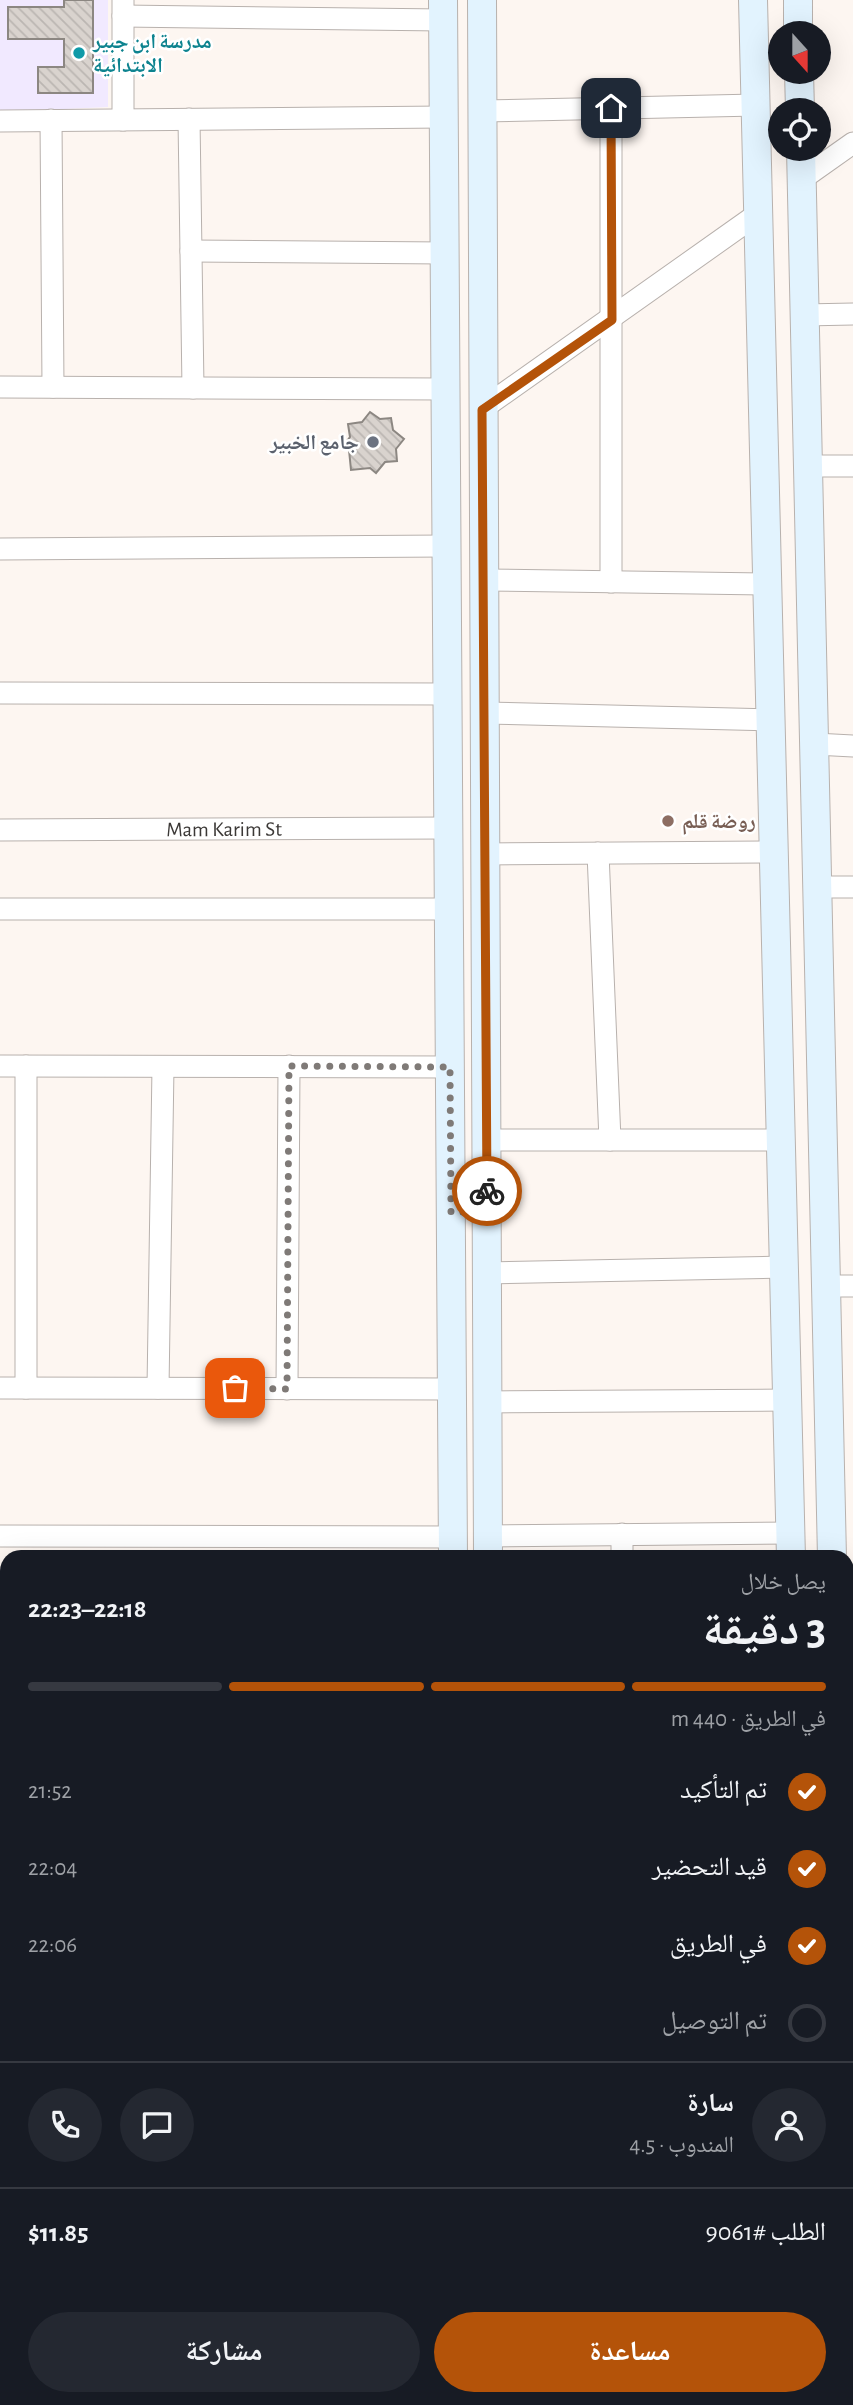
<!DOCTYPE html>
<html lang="ar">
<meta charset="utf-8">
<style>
:root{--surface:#171b24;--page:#242831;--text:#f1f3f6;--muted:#9ea1a6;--line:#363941;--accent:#b45309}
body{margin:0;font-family:"Alegreya Sans","Noto Naskh Arabic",sans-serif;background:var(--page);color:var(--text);direction:rtl;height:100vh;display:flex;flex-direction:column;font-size:26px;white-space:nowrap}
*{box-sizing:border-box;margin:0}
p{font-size:23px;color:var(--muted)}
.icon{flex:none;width:38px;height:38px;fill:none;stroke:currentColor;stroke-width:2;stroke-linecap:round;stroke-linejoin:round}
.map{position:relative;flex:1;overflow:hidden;direction:ltr}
.sheet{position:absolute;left:0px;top:1550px;width:854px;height:856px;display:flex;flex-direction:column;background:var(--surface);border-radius:21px 21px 0 0;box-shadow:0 7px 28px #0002;direction:rtl}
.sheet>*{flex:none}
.needle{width:46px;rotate:159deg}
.controls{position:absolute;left:768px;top:21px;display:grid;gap:14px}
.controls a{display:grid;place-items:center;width:63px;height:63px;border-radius:50%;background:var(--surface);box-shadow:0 7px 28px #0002;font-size:35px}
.pin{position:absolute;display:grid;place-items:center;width:60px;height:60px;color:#fff;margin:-30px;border-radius:14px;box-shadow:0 4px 10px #0006}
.courier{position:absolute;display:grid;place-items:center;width:70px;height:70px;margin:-35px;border:5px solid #b45309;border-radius:50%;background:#fff;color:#222;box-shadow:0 2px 9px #0007}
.head em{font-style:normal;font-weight:700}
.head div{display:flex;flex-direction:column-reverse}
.head{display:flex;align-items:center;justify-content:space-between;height:119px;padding:0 28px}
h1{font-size:46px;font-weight:700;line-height:52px}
.bar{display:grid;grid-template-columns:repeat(4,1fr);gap:10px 7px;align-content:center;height:84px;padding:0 28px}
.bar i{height:9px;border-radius:5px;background:var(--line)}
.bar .active{background:var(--accent)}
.bar p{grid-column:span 4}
.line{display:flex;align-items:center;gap:18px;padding:0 28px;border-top:2px solid var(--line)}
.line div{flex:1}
.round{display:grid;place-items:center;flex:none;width:74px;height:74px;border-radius:37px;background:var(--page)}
ol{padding:0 28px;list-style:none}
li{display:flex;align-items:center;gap:21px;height:77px}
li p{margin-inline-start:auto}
li .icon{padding:7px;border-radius:50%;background:var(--accent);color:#fff;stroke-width:4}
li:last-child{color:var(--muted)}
li i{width:38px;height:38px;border:4px solid var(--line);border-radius:50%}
.button{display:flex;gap:14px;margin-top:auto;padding:14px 28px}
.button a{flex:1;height:80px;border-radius:42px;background:var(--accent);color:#fff;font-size:28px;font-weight:700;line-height:80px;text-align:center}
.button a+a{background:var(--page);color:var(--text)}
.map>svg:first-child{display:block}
.education{fill:#f1e9ff}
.building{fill:url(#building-back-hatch);stroke:#8c8782;stroke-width:2}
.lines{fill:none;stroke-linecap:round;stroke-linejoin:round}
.street-casing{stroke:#b8b1ad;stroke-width:23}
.secondary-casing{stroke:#b8b1ad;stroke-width:30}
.street{stroke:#fff;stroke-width:21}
.secondary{stroke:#e2f3fe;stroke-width:28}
.done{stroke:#7f7a77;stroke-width:7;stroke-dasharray:0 12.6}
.route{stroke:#b45309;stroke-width:9}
.culture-dot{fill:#0f9aa8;stroke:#fff;stroke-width:2.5}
.worship-dot{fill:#6b7280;stroke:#fff;stroke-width:2.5}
.education-dot{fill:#8d6e63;stroke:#fff;stroke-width:2.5}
.labels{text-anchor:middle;stroke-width:5;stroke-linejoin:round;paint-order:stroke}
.culture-label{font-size:21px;font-weight:bold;fill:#0d838f;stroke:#fff;text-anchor:start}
.worship-label{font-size:21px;font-weight:bold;fill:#5b616d;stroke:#fff;text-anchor:end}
.education-label{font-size:21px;font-weight:bold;fill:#785e54;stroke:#fff;text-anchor:start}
.street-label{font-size:21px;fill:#3b3836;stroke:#fff}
</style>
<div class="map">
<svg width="853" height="2405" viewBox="0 0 853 2405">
<defs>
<pattern id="building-back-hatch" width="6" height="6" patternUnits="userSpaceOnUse" patternTransform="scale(1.75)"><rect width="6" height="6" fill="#d9d3ce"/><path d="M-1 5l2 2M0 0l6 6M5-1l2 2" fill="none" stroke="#bbb6b2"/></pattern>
</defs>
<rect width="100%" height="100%" fill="#fdf6f1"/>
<g class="education">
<polygon points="0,0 108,0 108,107 0,112"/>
<polygon points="399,1555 399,1558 59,1556"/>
</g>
<g class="building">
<polygon points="64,0 93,0 93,93 38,93 38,67 64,67 64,39 8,39 8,7 64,7"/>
<polygon points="370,412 380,419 391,418 393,430 404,439 396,449 397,461 385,462 376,473 370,468 351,470 349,450 343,446 350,437 348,424 362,422"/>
</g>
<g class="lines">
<g class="street-casing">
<g id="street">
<polyline points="123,0 123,120"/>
<polyline points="123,16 443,20"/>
<polyline points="611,108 611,582"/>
<polyline points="482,111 756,105"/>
<polyline points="189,119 193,388"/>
<polyline points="51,120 53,387"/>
<polyline points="0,121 444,117"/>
<polyline points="802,179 853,143"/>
<polyline points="191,251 445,253"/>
<polyline points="804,315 853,314"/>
<polyline points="0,387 445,389"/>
<polyline points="482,409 759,213"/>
<polyline points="808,466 853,466"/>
<polyline points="0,549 446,546"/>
<polyline points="484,580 768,584"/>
<polyline points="0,693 447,694"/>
<polyline points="485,713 771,720"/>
<polyline points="815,744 853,746"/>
<path id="s1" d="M0 830 448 828"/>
<polyline points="598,853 610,1140"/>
<polyline points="485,854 774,852"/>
<polyline points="817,887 853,887"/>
<polyline points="0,909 449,909"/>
<polyline points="0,1066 450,1067"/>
<polyline points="26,1066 26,1388"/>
<polyline points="487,1140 781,1140"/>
<polyline points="487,1273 784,1267"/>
<polyline points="826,1286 853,1286"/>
<polyline points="0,1388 452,1389"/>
<polyline points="158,1388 163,1067"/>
<polyline points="287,1389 289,1066"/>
<polyline points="488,1402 787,1400"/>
<polyline points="0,1536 453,1537"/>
<polyline points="488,1536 791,1533"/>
<polyline points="622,1558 622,1534"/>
<polyline points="0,1838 7,1838"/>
<polyline points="847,1872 853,1872"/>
<polyline points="0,1985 7,1985"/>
<polyline points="847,2039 853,2039"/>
<polyline points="0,2315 7,2315"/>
<polyline points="0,2373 1,2405"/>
</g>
</g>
<g class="secondary-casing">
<g id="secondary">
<polyline points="443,0 453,1558"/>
<polyline points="482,0 488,1558"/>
<polyline points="753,0 791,1558"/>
<polyline points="798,0 798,33"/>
<polyline points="799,72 800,110"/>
<polyline points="801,149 832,1558"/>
<polyline points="847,2218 852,2405"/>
<polyline points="493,2399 493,2405"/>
<polyline points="455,2405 455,2399"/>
<polyline points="806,2405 806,2399"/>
</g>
</g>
<use href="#street" class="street"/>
<use href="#secondary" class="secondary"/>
</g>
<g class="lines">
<polyline class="done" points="235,1388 287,1389 289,1066 450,1067 451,1212 487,1212 487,1191"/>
<polyline class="route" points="487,1191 482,410 612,320 611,108"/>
</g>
<circle class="culture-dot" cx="79" cy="53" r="7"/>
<circle class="worship-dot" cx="373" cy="442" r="7"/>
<circle class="education-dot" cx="668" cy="821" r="7"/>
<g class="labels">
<g class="culture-label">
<text x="93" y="48">مدرسة ابن جبير<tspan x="93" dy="24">الابتدائية</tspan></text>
</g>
<g class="worship-label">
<text x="359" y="449">جامع الخبير</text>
</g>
<g class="education-label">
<text x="682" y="828">روضة قلم</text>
</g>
<g class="street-label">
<text dy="7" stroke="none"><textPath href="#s1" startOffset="224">Mam Karim St</textPath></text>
</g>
</g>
</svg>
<div class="controls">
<a><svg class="needle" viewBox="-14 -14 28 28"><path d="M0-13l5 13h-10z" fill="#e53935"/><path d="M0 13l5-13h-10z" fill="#9ea1a6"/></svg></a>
<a><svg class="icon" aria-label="locate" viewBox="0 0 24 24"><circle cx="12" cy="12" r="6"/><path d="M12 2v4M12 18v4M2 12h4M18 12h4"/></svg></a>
</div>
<div class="pin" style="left:235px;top:1388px;background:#ea580c"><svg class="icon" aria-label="bag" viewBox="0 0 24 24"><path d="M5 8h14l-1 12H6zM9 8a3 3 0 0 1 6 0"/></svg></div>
<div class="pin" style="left:611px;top:108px;background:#1f2937"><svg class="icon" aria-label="home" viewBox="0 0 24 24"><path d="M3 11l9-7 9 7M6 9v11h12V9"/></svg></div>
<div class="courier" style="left:487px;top:1191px"><svg class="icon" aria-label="bike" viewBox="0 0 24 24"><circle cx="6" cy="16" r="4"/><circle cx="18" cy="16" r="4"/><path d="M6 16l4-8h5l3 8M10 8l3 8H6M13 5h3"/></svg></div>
<section class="sheet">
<div class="head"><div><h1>3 دقيقة</h1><p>يصل خلال</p></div><em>22:18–22:23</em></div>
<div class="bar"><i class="active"></i><i class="active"></i><i class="active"></i><i></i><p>في الطريق · 440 m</p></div>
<ol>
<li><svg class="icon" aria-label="check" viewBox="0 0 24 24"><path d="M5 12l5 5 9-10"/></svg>تم التأكيد<p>21:52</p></li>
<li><svg class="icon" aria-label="check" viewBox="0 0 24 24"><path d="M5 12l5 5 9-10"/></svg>قيد التحضير<p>22:04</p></li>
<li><svg class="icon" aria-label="check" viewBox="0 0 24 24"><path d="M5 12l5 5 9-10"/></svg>في الطريق<p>22:06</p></li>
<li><i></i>تم التوصيل</li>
</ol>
<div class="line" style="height:126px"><a class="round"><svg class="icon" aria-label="person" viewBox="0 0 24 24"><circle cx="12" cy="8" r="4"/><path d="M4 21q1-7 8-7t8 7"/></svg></a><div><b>سارة</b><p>المندوب · 4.5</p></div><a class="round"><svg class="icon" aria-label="chat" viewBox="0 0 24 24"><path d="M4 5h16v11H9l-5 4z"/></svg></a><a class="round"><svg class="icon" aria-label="phone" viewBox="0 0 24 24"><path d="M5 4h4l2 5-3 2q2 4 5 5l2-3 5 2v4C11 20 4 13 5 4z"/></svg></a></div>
<div class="line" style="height:91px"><div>الطلب #9061</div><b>$11.85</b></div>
<div class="button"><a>مساعدة</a><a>مشاركة</a></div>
</section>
</div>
